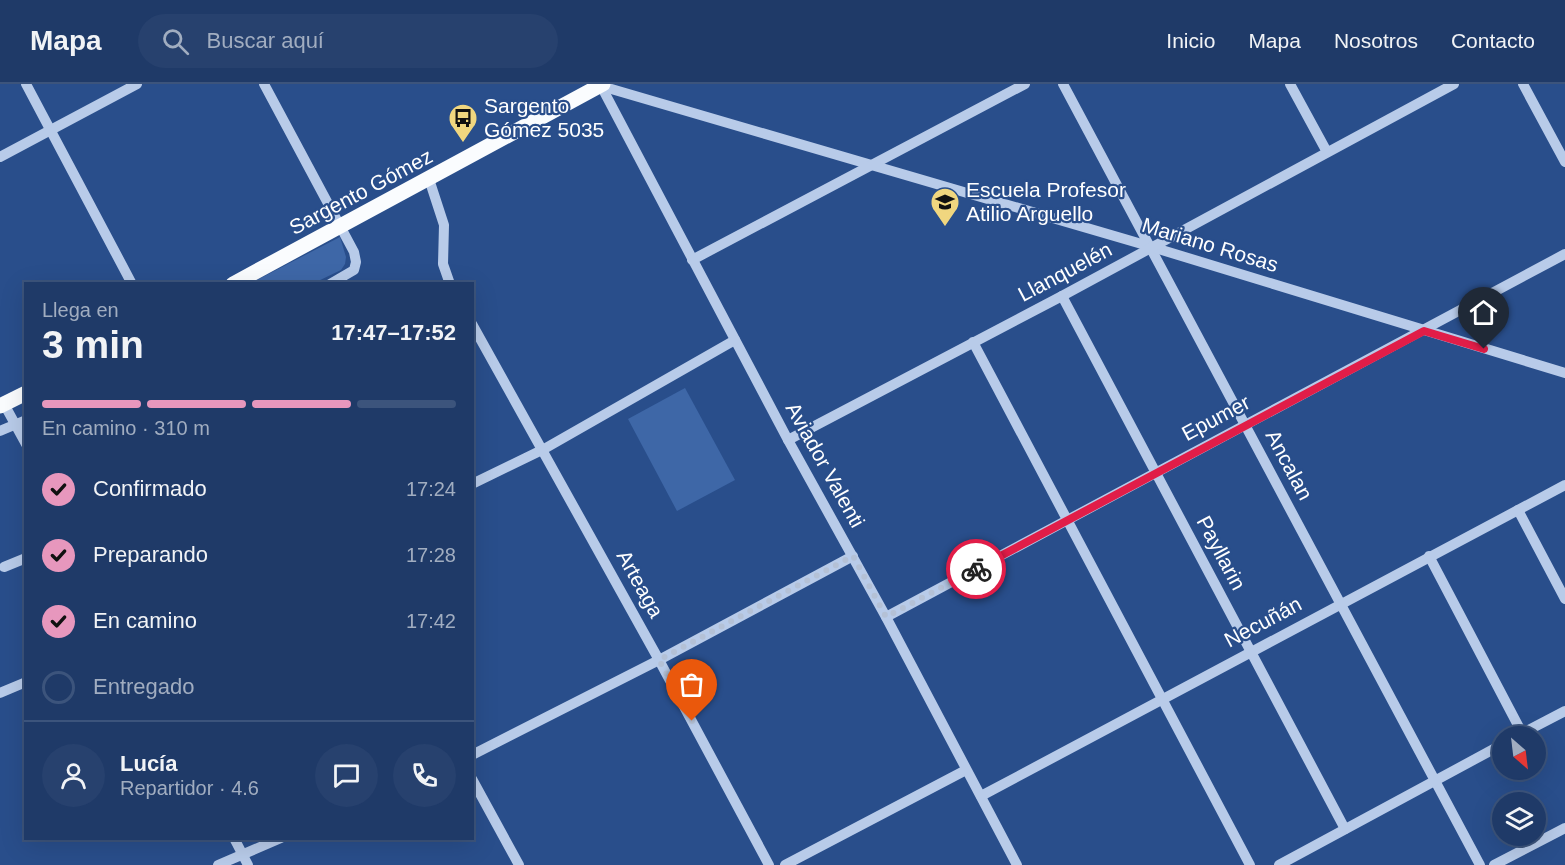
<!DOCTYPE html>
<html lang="es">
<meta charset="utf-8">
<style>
:root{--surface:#1f3a68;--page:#27416e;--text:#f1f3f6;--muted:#a1adc0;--line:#3c547c;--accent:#e797bd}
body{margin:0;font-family:Helvetica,sans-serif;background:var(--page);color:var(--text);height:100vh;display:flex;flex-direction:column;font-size:22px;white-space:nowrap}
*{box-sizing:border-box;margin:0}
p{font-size:20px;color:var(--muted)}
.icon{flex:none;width:33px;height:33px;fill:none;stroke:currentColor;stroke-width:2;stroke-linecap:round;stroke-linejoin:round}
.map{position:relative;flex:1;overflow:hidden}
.sheet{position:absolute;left:24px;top:198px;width:450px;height:558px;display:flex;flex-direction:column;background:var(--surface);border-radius:0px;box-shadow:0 6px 24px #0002,0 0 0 2px var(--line)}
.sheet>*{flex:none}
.needle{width:39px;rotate:152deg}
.tools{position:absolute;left:1492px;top:642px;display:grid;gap:12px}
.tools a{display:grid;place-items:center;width:54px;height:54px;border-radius:50%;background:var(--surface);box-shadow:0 6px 24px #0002,0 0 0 2px var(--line);font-size:30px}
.pin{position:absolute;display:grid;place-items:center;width:51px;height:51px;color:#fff;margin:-62px -26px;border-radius:50% 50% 50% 0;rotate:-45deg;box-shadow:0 0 6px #0007}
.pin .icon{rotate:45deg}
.courier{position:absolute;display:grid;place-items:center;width:60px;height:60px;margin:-30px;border:4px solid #e11d48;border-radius:50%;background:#fff;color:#222;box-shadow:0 2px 8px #0007}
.headline em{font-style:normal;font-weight:600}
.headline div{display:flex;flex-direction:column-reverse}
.headline{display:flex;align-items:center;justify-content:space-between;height:102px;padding:0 18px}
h1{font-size:39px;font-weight:600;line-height:45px}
.bar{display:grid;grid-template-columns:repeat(4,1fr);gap:9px 6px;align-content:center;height:72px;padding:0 18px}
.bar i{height:8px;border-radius:4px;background:var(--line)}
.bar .active{background:var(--accent)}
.bar p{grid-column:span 4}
.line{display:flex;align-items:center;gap:15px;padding:0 18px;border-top:2px solid var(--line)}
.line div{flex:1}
.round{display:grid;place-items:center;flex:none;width:63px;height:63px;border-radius:32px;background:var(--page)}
ol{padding:0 18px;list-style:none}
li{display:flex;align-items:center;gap:18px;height:66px}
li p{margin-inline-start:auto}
li .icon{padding:6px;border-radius:50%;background:var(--accent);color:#111;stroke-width:4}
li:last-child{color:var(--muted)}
li i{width:33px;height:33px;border:3px solid var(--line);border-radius:50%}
header{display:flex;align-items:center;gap:36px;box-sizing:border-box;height:84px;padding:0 30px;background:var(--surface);border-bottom:2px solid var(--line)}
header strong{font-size:28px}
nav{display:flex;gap:33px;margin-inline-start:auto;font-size:21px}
.search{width:420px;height:54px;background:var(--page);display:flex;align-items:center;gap:15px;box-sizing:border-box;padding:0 21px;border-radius:33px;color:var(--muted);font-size:22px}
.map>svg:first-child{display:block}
.green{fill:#3e67a7}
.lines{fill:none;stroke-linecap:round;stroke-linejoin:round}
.minor{stroke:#b8cbe9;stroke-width:10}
.major{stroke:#fafcfe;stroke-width:15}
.done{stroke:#b4c1d6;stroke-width:6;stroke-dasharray:0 10.8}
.route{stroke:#e11d48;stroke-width:8}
.labels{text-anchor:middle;stroke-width:4.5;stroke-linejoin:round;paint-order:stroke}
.poi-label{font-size:21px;fill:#fff;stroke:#294e8b;text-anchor:start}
.street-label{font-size:21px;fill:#fff;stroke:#294e8b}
</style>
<header>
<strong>Mapa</strong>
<div class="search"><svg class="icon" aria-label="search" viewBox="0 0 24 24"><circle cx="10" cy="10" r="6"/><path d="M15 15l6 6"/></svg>Buscar aquí</div>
<nav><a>Inicio</a><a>Mapa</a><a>Nosotros</a><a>Contacto</a></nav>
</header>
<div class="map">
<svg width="1565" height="781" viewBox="0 0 1565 781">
<rect width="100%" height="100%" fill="#294e8b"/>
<g class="green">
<polygon points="340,153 346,173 345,180 341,186 314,199 249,200"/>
<polygon points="685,304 735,396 677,427 628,335"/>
</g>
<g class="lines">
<g class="minor">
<polyline points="26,0 132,200"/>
<polyline points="264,0 354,168 356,178 354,186 330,200"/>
<polyline points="600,0 788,356 886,533 1017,781"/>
<polyline points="1063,0 1480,781"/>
<polyline points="1290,0 1327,68"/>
<polyline points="1523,0 1565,78"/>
<polyline points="601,2 1152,163 1565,289"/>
<polyline points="0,73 137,0"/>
<polyline points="429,95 444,141 443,180 450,200"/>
<polyline points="692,176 1025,0"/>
<polyline points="1062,212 1345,745"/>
<polyline points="472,240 659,576 769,781"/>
<polyline points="973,258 1250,781"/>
<polyline points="4,320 26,360"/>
<polyline points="0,347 26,336"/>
<polyline points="788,356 1062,212 1454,0"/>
<polyline points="472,400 544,365 735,256"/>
<polyline points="1518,426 1565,515"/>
<polyline points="1429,472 1522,649"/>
<polyline points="4,483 26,474"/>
<polyline points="886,533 1565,170"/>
<polyline points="0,609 26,598"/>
<polyline points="1517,652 1565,627"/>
<polyline points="472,671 659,576 853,472"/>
<polyline points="472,695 519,781"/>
<polyline points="981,712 1565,401"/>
<polyline points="234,754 248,781"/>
<polyline points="218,781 281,754"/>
<polyline points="785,781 966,686"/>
<polyline points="1279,781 1503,660"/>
<polyline points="1494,781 1565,744"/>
</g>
<g class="major">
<polyline points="233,200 603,0"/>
<polyline points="0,322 26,309"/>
</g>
</g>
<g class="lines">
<polyline class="done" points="692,637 659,576 853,472 886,533 976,485"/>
<polyline class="route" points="976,485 1424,247 1484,265"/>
</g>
<defs>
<g id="bus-pin" transform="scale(1.5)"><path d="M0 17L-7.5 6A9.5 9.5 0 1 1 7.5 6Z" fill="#f0d67f" stroke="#294e8b"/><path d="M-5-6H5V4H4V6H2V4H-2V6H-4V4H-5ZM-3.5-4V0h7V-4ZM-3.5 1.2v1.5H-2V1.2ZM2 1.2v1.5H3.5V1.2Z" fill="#111"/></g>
<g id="school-pin" transform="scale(1.5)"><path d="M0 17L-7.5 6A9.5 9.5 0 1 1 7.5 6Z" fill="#f0d67f" stroke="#294e8b"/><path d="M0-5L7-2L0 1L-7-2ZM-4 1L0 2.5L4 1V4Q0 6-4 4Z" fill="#111"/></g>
</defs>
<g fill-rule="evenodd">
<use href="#bus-pin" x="463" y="34"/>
<use href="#school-pin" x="945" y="118"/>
</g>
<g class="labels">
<g class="poi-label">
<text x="484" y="29">Sargento<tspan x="484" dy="24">Gómez 5035</tspan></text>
<text x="966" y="113">Escuela Profesor<tspan x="966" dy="24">Atilio Arguello</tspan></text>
</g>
<g class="street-label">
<text transform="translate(361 108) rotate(-28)" y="7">Sargento Gómez</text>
<text transform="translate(1210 161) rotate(17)" y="7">Mariano Rosas</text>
<text transform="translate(1065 188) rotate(-28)" y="7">Llanquelén</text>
<text transform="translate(1216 334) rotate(-28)" y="7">Epumer</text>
<text transform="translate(825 381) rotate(61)" y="7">Aviador Valenti</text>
<text transform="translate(1289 381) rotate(62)" y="7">Ancalan</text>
<text transform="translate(1221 469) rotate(62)" y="7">Payllarin</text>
<text transform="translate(640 500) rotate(61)" y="7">Arteaga</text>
<text transform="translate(1263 538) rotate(-28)" y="7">Necuñán</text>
</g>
</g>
</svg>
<div class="tools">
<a><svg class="needle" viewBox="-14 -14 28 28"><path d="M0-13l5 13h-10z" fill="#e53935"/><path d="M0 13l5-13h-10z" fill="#a1adc0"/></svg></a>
<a><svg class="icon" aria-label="layers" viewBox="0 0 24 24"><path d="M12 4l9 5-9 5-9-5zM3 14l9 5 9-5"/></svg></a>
</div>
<div class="pin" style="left:692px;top:637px;background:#ea580c"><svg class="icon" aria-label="bag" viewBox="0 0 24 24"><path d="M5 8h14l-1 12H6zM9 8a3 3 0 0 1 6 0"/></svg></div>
<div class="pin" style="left:1484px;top:265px;background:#1f2937"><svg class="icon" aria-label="home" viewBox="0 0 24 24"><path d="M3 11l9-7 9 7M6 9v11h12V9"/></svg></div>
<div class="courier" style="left:976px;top:485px"><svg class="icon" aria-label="bike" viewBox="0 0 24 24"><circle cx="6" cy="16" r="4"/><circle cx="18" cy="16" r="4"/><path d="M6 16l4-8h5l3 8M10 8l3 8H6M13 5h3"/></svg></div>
<section class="sheet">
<div class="headline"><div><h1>3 min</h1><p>Llega en</p></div><em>17:47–17:52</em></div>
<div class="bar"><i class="active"></i><i class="active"></i><i class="active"></i><i></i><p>En camino · 310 m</p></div>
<ol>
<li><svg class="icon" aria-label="check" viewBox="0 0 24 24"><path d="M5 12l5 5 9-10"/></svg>Confirmado<p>17:24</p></li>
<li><svg class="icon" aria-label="check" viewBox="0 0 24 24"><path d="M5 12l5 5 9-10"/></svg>Preparando<p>17:28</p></li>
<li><svg class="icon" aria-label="check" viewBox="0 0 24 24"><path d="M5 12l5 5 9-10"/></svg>En camino<p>17:42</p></li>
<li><i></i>Entregado</li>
</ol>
<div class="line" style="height:108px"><a class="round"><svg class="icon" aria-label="person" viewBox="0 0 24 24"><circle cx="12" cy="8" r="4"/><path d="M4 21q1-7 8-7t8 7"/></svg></a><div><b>Lucía</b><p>Repartidor · 4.6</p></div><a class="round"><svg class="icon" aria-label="chat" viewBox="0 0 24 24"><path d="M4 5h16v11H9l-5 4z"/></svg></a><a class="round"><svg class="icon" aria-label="phone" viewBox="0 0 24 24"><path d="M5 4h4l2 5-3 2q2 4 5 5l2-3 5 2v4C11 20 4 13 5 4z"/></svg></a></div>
</section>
</div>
